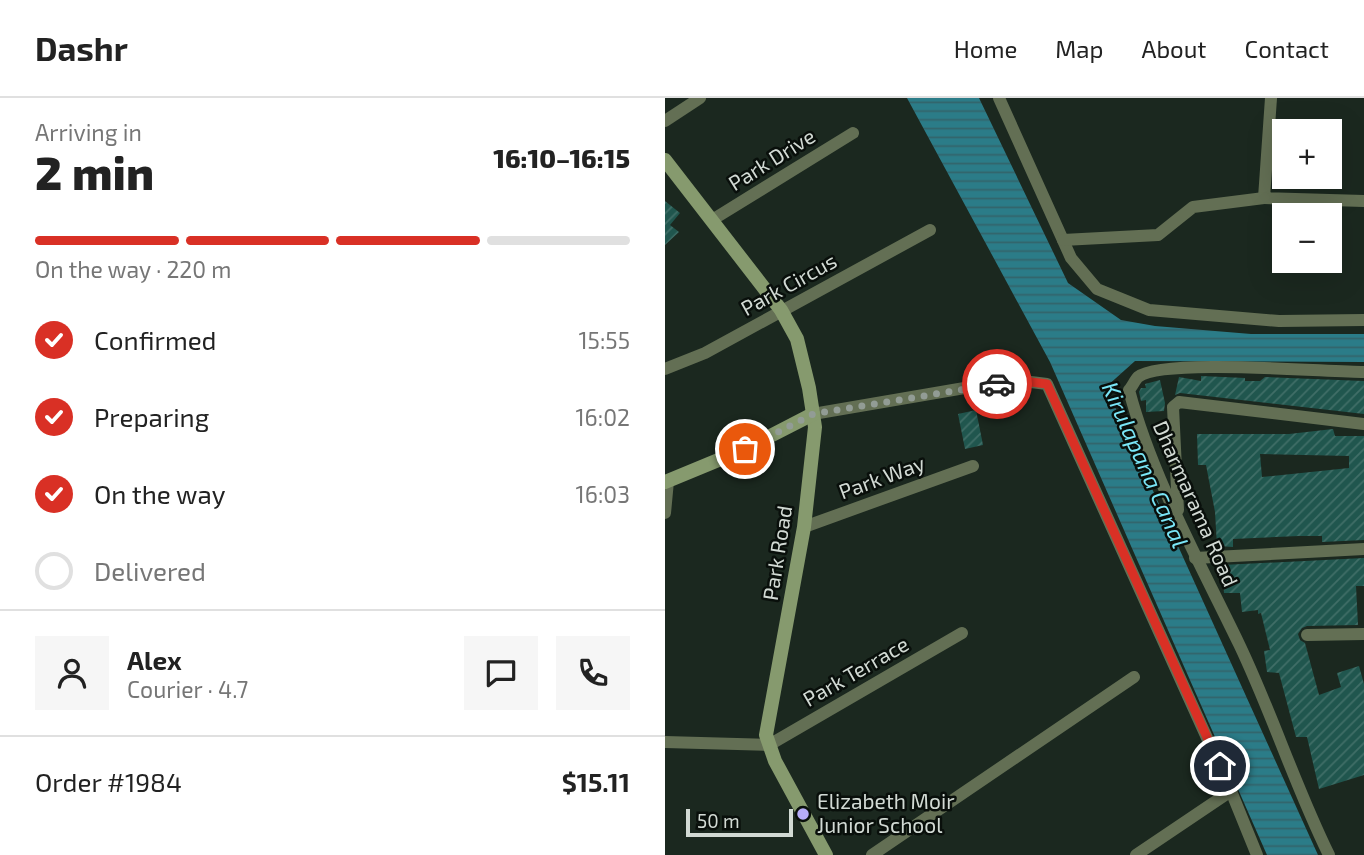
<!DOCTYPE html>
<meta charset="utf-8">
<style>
:root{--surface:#fff;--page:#f6f6f6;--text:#222;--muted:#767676;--line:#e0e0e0;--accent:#d93025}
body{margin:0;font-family:"Exo 2",sans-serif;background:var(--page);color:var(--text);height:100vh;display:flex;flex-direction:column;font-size:26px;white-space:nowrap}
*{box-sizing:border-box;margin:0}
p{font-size:23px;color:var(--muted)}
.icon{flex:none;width:38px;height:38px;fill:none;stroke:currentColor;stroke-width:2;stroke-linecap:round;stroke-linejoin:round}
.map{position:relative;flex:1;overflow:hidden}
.details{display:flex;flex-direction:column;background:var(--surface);width:665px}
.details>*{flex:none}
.fabs{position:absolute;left:607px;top:21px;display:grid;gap:14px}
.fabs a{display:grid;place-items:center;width:70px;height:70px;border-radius:0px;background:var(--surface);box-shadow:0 7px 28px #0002;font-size:35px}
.scale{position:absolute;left:21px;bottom:18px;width:107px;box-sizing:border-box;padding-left:7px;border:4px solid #d2dad4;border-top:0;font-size:19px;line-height:24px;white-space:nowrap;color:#d2dad4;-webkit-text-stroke:5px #090f0b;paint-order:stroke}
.pin{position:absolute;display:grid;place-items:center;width:60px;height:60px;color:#fff;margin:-30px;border:4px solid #fff;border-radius:50%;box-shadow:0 2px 7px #0007}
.courier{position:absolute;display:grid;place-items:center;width:70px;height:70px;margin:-35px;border:5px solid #d93025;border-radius:50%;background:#fff;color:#222;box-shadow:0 2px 9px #0007}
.summary em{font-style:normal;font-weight:800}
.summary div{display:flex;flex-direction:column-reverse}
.summary{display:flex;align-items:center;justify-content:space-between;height:119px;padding:0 35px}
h1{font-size:46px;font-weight:800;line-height:52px}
.bar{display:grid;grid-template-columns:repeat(4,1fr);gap:10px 7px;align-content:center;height:84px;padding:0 35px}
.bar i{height:9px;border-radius:5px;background:var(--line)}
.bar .current{background:var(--accent)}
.bar p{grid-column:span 4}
.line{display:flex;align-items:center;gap:18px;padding:0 35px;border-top:2px solid var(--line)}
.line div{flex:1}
.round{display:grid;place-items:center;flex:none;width:74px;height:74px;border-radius:0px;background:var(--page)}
ol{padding:0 35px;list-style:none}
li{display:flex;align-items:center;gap:21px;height:77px}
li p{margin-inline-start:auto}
li .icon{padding:7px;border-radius:50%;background:var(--accent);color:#fff;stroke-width:4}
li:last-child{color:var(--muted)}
li i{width:38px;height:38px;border:4px solid var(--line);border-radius:50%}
header{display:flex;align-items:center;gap:42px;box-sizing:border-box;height:98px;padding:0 35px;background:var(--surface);border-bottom:2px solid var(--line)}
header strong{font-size:33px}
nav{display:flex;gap:38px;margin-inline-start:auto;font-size:24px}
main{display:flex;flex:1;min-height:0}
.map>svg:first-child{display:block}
.water{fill:url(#water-rules)}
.building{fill:url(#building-hatch);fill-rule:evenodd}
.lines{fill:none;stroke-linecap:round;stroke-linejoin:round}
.minor{stroke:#636f54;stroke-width:12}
.secondary{stroke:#869a6e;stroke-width:14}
.done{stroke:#929c95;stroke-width:7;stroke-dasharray:0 12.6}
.route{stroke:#d93025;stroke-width:9}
.poi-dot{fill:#b6acf8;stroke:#090f0b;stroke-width:2.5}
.labels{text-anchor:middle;stroke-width:5;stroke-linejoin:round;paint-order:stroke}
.street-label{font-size:21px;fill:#d2dad4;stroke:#090f0b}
.poi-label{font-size:21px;fill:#d2dad4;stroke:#090f0b;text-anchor:start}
.water-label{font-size:23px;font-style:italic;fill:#7ae6f7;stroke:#090f0b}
</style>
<header>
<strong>Dashr</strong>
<nav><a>Home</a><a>Map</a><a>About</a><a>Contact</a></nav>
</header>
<main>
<section class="details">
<div class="summary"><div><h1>2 min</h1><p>Arriving in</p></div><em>16:10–16:15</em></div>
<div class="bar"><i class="current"></i><i class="current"></i><i class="current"></i><i></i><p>On the way · 220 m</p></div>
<ol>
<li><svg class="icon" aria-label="check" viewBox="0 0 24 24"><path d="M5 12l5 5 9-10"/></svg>Confirmed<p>15:55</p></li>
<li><svg class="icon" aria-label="check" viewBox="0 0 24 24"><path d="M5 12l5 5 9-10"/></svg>Preparing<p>16:02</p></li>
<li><svg class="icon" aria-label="check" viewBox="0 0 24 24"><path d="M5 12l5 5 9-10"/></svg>On the way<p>16:03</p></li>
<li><i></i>Delivered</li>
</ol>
<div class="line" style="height:126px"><a class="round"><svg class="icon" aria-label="person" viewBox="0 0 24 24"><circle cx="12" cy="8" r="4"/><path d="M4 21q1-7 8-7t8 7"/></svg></a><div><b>Alex</b><p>Courier · 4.7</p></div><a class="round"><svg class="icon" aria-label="chat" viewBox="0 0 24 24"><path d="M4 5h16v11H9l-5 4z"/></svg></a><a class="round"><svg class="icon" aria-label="phone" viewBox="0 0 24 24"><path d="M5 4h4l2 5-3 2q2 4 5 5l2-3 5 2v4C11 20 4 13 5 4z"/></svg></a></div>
<div class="line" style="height:91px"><div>Order #1984</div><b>$15.11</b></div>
</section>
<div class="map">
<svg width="699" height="757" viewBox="0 0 699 757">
<defs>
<pattern id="water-rules" width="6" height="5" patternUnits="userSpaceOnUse" patternTransform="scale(1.75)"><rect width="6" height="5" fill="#2b7c88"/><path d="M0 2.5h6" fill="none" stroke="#33646b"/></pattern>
<pattern id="building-hatch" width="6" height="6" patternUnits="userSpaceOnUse" patternTransform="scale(1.75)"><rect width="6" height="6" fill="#20564e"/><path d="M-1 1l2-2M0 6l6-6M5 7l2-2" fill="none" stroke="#406e67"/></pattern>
</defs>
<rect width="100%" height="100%" fill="#1b281f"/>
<polygon class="water" points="242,0 314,0 403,185 456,222 490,228 586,236 699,236 699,264 470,263 441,289 653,757 602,757 385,264"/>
<g class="building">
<polygon points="0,103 15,115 5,127 14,134 0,147"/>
<polygon points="536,278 580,280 580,283 595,283 600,279 699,283 699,316 515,295 510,297 514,279 536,283"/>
<polygon points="495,282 500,305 499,313 481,314 481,302 476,303 474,294 476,290 481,290 480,286"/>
<polygon points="311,312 318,347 300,351 293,316"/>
<path d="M668 331 670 338H699V442L657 444V438H634L568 441V449L552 448 550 414 541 367H533L532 336H624ZM595 356 684 358V370L597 379Z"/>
<polygon points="699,460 699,488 691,488 693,527 642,528 637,530 633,536 635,542 640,545 654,597 676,589 672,575 694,568 699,586 699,677 654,691 642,639 631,639 614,575 602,574 599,553 605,552 596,515 593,516 593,512 577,514 575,495 559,495 557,467"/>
</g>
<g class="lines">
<g class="minor">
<polyline points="334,0 406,160 432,191 484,212 614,223 699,222"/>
<polyline points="606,0 599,100 699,103"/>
<polyline points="0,23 35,0"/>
<polyline points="47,122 188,35"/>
<polyline points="398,142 493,137 528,109 599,100"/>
<polyline points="0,271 40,255 265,132"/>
<polyline points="148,316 317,287 366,284 382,286 566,693 592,757"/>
<polyline points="513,412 508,309 514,304 699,326"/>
<polyline points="0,415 3,383"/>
<polyline points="139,429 308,368"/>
<polyline points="530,460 699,451"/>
<polyline points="642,537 699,536"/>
<polyline points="0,644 104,647 297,535"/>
<polyline points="207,757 469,579"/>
<polyline points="471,757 566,693"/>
<path d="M664 757C630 688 607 615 574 546 535 465 487 379 464 292 467 289 470 282 473 279 497 260 660 274 699 274"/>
</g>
<g class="secondary">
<polyline points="0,62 116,212 132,241 144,290 150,329 139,429 101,637 110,663 161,757"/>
<polyline points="0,384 80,351 148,316"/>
</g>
</g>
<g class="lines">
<polyline class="done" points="80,351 148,316 332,286"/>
<polyline class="route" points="332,286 366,284 382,286 555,668"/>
</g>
<circle class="poi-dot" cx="138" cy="716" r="7"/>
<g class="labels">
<g class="street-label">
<text transform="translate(107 62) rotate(-32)" y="7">Park Drive</text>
<text transform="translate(124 187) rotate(-29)" y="7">Park Circus</text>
<text transform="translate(217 380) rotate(-20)" y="7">Park Way</text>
<text transform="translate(530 406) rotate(66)" y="7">Dharmarama Road</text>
<text transform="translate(113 455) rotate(-81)" y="7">Park Road</text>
<text transform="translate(191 574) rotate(-30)" y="7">Park Terrace</text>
</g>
<g class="poi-label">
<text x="152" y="711">Elizabeth Moir<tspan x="152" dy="24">Junior School</tspan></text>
</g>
<g class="water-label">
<text transform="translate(480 367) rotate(66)" y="8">Kirulapana Canal</text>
</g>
</g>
</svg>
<div class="fabs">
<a>+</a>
<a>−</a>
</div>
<div class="scale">50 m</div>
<div class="pin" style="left:80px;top:351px;background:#ea580c"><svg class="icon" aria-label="bag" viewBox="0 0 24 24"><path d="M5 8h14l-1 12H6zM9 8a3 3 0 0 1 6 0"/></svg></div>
<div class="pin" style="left:555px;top:668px;background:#1f2937"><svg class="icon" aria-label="home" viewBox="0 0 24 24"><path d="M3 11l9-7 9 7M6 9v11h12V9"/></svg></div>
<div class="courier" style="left:332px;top:286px"><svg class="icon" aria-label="car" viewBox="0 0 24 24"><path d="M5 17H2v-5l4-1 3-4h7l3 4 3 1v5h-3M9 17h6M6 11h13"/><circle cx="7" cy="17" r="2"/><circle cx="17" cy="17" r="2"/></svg></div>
</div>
</main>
